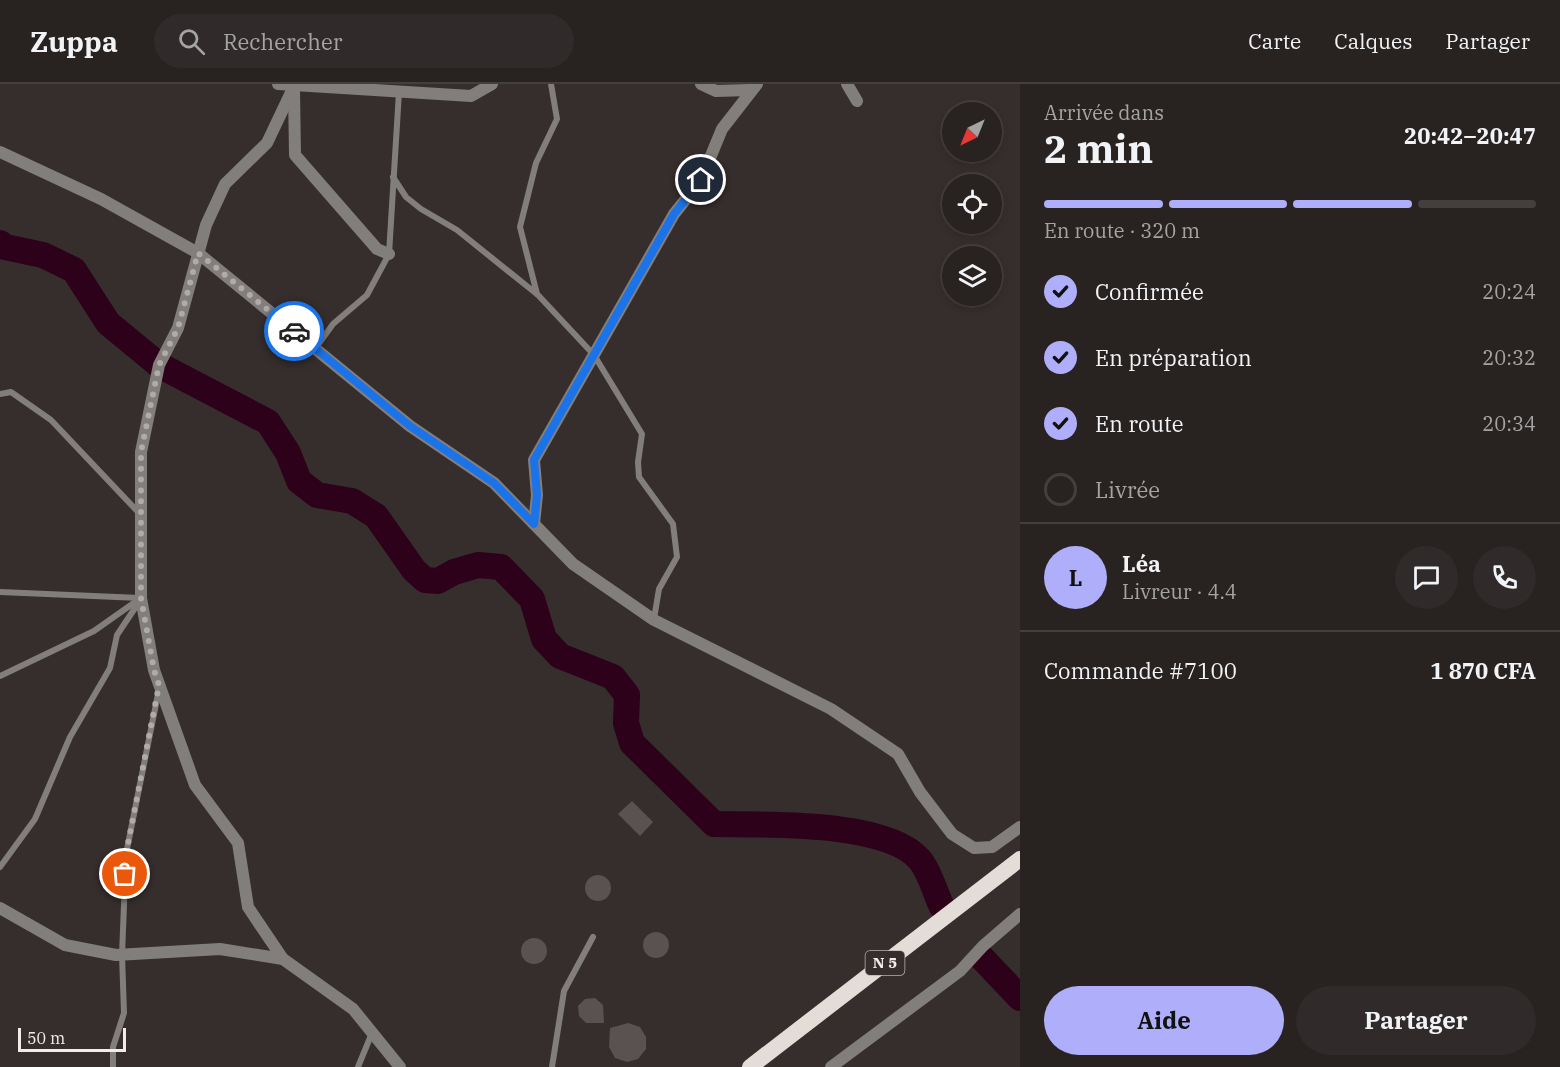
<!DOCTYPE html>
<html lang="fr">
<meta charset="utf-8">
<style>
:root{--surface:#282221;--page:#302a2a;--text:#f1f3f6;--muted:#a5a4a5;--line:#443f3f;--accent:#aeaefb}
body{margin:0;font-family:"IBM Plex Serif",serif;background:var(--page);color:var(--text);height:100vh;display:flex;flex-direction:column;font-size:22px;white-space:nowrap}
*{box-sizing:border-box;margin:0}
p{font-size:20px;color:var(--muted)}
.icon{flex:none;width:33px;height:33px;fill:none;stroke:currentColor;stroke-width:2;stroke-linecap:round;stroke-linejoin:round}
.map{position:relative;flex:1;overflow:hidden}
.panel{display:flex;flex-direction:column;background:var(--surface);width:540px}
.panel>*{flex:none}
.needle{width:39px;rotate:223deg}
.fabs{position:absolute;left:942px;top:18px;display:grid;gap:12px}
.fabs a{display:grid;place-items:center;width:60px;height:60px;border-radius:50%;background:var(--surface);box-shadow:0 3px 9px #0003,0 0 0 2px var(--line);font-size:30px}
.scale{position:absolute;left:18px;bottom:15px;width:108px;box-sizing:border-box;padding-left:6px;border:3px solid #f1eceb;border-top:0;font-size:16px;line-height:21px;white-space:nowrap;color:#f1eceb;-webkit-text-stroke:4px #362e2c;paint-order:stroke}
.pin{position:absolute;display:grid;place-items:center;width:51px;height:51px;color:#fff;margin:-26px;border:3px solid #fff;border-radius:50%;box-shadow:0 2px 6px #0007}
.courier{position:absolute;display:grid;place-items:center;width:60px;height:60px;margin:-30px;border:4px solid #1a73e8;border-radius:50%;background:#fff;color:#222;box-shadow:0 2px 8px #0007}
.overview em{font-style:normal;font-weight:800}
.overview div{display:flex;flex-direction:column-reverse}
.overview{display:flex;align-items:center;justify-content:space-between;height:102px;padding:0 24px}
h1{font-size:39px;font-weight:800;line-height:45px}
.bar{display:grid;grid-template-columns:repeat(4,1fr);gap:9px 6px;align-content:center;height:72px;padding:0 24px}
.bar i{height:8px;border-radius:4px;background:var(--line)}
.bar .current{background:var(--accent)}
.bar p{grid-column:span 4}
.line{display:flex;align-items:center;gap:15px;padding:0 24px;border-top:2px solid var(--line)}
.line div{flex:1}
.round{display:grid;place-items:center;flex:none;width:63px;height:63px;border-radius:32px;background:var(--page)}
ol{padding:0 24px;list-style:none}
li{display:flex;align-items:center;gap:18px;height:66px}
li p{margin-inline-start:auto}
li .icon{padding:6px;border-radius:50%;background:var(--accent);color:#111;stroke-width:4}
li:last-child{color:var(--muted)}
li i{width:33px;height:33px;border:3px solid var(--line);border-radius:50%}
.cta{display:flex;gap:12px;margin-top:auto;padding:12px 24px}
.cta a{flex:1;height:69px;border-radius:36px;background:var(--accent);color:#111;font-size:24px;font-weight:800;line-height:69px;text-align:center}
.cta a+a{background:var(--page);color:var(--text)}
header{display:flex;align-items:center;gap:36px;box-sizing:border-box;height:84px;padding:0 30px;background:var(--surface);border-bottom:2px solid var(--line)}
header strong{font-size:28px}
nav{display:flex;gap:33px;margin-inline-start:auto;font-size:21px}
.search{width:420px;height:54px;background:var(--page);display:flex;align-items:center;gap:15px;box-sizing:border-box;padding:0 21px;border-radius:33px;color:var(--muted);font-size:22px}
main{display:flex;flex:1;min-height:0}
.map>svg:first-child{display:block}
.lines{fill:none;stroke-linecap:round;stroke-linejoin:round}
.river{stroke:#2d011a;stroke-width:26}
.building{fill:#5a5151}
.service{stroke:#827e7c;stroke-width:6}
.minor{stroke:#827e7c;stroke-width:12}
.trunk{stroke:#e4dcd7;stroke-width:16}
.done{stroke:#b0aaa8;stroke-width:6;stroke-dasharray:0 10.8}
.route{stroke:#1a73e8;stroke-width:8}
.labels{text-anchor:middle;stroke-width:4.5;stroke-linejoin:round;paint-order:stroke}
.shield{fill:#362e2c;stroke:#b9b3b2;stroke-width:1.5}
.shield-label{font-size:15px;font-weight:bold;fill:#f1eceb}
</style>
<header>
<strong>Zuppa</strong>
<div class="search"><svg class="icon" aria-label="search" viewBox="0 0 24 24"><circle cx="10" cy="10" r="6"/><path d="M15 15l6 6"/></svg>Rechercher</div>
<nav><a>Carte</a><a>Calques</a><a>Partager</a></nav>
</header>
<main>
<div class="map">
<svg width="1020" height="983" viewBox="0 0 1020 983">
<rect width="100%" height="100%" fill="#362e2c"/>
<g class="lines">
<g class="river">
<path d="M0 159 5 163 43 171 74 186 108 239 159 281 268 338 288 369 299 397 317 411 352 417 376 432 414 486 425 496 438 497 454 488 478 481 501 483 532 515 544 555 560 572 613 593 627 611 626 639 632 659 714 740C763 741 887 736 920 776 930 788 935 809 942 823"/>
<polyline points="982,874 1020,914"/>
</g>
</g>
<g class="building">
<polygon points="632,717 653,738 640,752 618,730"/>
<circle cx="598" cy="804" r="13"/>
<circle cx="656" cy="861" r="13"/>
<circle cx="534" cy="867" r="13"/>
<polygon points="595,914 603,921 604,939 586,939 579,932 578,922 585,915"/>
<polygon points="628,939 640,943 646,953 646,965 638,975 627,978 615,974 609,963 610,944"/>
</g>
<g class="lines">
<g class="service">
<polyline points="393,93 406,113 421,125 457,146 538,211 594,271 642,350 638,378 639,393 673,440 677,473 659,505 654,535"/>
<polyline points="537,210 520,143 536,79 557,35 551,0"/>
<polyline points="315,265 333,240 367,211 389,170 399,8"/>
<polyline points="0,310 11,308 51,336 139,429"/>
<polyline points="0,508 140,514"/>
<polyline points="0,592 94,547 138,516"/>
<polyline points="0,783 35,735 70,653 110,584 117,551 141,515"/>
<polyline points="113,983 113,963 124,929 122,871 126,770 159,605"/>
<polyline points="358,983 372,949"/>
<polyline points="552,983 564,907 593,853"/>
</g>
<g class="minor">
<polyline points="278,0 471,12 492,0"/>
<polyline points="295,0 267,59 225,100 206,141 178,244 159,281 141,368 141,514 154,586 195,701 238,759 248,823 283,875 353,925 400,983"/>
<polyline points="701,0 716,7 749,6"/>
<polyline points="847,0 857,17"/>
<polyline points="294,6 295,71 377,165 389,170"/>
<polyline points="0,68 101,115 198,169 410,342 494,399 573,480 654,536 831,625 898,670 920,708 952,750 974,764 992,763 1020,743"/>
<polyline points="534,440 537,411 534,376 674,130 701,96 722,45 757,0"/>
<polyline points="0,824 65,861 116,871 220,865 283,875"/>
<polyline points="831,983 960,887 983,862 1020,830"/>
</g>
<polyline class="trunk" points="750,983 1020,775"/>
</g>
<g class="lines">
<polyline class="done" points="125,790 126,770 159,601 154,586 141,514 141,368 159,281 178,244 198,169 294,247"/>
<polyline class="route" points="294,247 410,342 494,399 534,440 537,411 534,376 674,130 701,96"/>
</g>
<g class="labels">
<rect class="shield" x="865.5" y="867" width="39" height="24" rx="4.5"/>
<g class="shield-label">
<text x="885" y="884">N 5</text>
</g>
</g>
</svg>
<div class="fabs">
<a><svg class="needle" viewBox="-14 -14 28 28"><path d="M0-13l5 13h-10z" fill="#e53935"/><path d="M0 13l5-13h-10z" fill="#a5a4a5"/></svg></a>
<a><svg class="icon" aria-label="locate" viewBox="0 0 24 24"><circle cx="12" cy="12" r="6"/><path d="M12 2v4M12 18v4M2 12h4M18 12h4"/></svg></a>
<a><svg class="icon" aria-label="layers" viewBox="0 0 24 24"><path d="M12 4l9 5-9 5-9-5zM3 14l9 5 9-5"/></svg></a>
</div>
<div class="scale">50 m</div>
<div class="pin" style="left:125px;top:790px;background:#ea580c"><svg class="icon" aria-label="bag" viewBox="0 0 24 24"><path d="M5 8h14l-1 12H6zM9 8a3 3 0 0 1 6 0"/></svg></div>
<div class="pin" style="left:701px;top:96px;background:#1f2937"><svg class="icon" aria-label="home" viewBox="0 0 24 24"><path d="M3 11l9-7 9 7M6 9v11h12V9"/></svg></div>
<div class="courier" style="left:294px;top:247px"><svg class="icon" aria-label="car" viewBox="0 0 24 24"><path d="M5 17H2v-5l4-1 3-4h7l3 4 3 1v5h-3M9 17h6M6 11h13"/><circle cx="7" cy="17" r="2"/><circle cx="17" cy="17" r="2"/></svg></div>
</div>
<section class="panel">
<div class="overview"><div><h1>2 min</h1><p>Arrivée dans</p></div><em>20:42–20:47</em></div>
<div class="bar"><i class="current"></i><i class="current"></i><i class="current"></i><i></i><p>En route · 320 m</p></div>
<ol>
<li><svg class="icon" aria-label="check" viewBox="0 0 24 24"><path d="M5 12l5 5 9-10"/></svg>Confirmée<p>20:24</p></li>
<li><svg class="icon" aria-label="check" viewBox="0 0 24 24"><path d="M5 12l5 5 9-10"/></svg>En préparation<p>20:32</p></li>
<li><svg class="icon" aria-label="check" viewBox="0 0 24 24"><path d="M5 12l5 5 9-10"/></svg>En route<p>20:34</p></li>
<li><i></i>Livrée</li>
</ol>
<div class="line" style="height:108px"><b class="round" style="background:var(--accent);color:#111">L</b><div><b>Léa</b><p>Livreur · 4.4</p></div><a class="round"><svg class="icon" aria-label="chat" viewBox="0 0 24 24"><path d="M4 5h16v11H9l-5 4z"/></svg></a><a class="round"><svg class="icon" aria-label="phone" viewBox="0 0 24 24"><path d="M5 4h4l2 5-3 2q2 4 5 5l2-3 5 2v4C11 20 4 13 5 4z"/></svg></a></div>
<div class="line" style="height:78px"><div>Commande #7100</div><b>1 870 CFA</b></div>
<div class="cta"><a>Aide</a><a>Partager</a></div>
</section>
</main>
